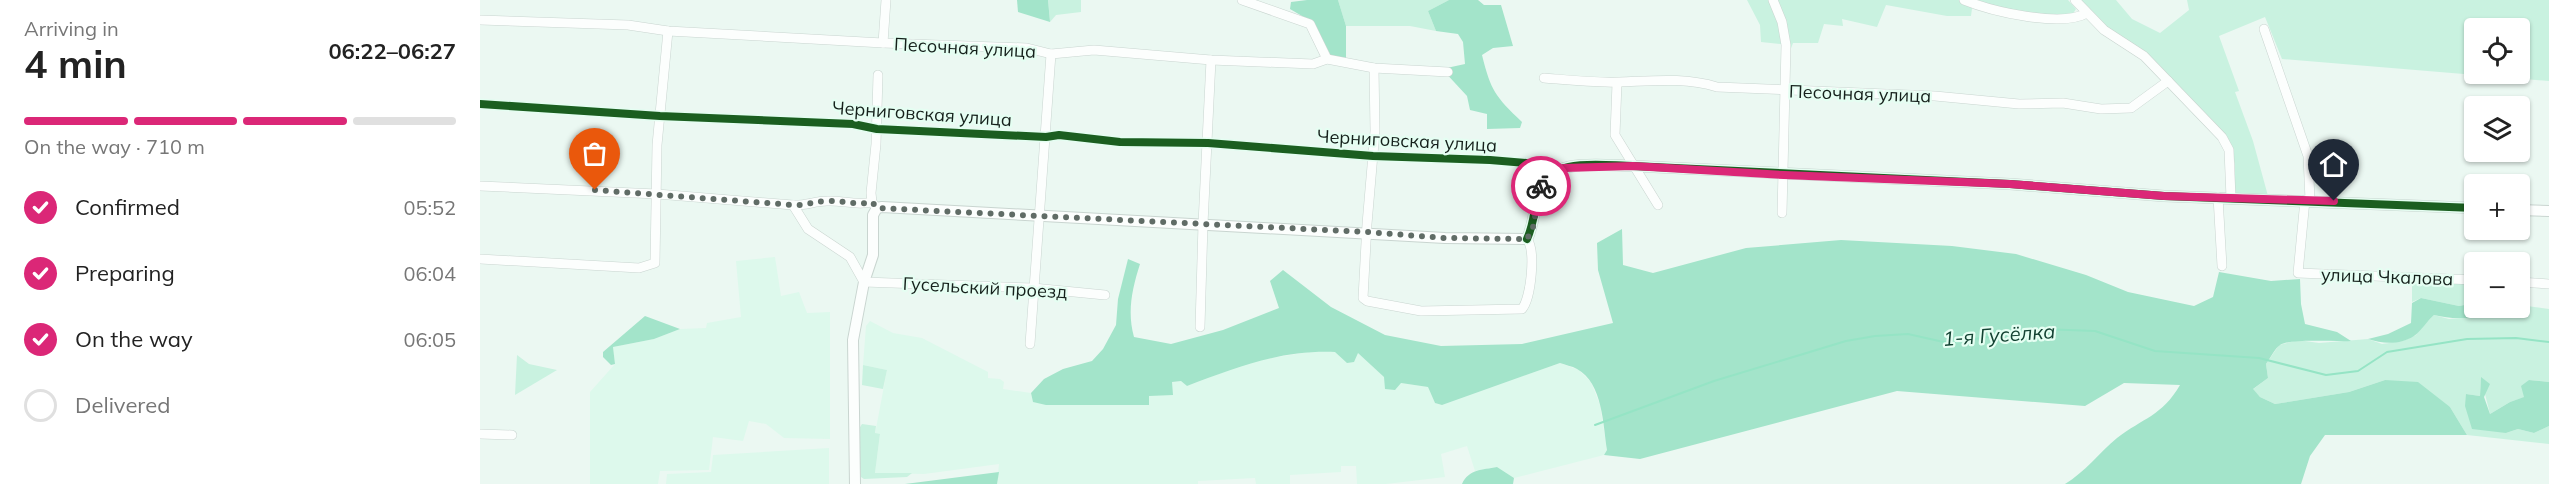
<!DOCTYPE html>
<meta charset="utf-8">
<style>
:root{--surface:#fff;--page:#f2f2f2;--text:#222;--muted:#767676;--line:#e0e0e0;--accent:#db2777}
body{margin:0;font-family:Mulish,sans-serif;background:var(--page);color:var(--text);height:100vh;display:flex;flex-direction:column;font-size:22px;white-space:nowrap}
*{box-sizing:border-box;margin:0}
p{font-size:20px;color:var(--muted)}
.icon{flex:none;width:33px;height:33px;fill:none;stroke:currentColor;stroke-width:2;stroke-linecap:round;stroke-linejoin:round}
.map{position:relative;flex:1;overflow:hidden}
.sheet{display:flex;flex-direction:column;background:var(--surface);width:480px}
.sheet>*{flex:none}
.buttons{position:absolute;left:1984px;top:18px;display:grid;gap:12px}
.buttons a{display:grid;place-items:center;width:66px;height:66px;border-radius:6px;background:var(--surface);box-shadow:0 2px 4px #0004;font-size:30px}
.pin{position:absolute;display:grid;place-items:center;width:51px;height:51px;color:#fff;margin:-62px -26px;border-radius:50% 50% 50% 0;rotate:-45deg;box-shadow:0 0 6px #0007}
.pin .icon{rotate:45deg}
.courier{position:absolute;display:grid;place-items:center;width:60px;height:60px;margin:-30px;border:4px solid #db2777;border-radius:50%;background:#fff;color:#222;box-shadow:0 2px 8px #0007}
.head em{font-style:normal;font-weight:700}
.head div{display:flex;flex-direction:column-reverse}
.head{display:flex;align-items:center;justify-content:space-between;height:102px;padding:0 24px}
h1{font-size:39px;font-weight:700;line-height:45px}
.bar{display:grid;grid-template-columns:repeat(4,1fr);gap:9px 6px;align-content:center;height:72px;padding:0 24px}
.bar i{height:8px;border-radius:4px;background:var(--line)}
.bar .active{background:var(--accent)}
.bar p{grid-column:span 4}
ol{padding:0 24px;list-style:none}
li{display:flex;align-items:center;gap:18px;height:66px}
li p{margin-inline-start:auto}
li .icon{padding:6px;border-radius:50%;background:var(--accent);color:#fff;stroke-width:4}
li:last-child{color:var(--muted)}
li i{width:33px;height:33px;border:3px solid var(--line);border-radius:50%}
main{display:flex;flex:1;min-height:0}
.map>svg:first-child{display:block}
.built{fill:#ddf9ec}
.green{fill:#c9f2e0;fill-rule:evenodd}
.forest{fill:#a3e4ca}
.lines{fill:none;stroke-linecap:round;stroke-linejoin:round}
.stream{stroke:#95e4c5;stroke-width:2}
.minor-casing{stroke:#c9d5d0;stroke-width:10}
.tertiary-casing{stroke:#c9d5d0;stroke-width:12}
.minor{stroke:#fcfefd;stroke-width:9}
.tertiary{stroke:#fcfefd;stroke-width:10}
.cycleway-casing{stroke:#e5fef2;stroke-width:11}
.cycleway{stroke:#1b5e20;stroke-width:8}
.done{stroke:#606c66;stroke-width:6;stroke-dasharray:0 10.8}
.route{stroke:#db2777;stroke-width:8}
.labels{text-anchor:middle;stroke-width:4.5;stroke-linejoin:round;paint-order:stroke}
.street-label{font-size:18px;fill:#15201b;stroke:#e5fef2}
.water-label{font-size:20px;font-style:italic;fill:#134232;stroke:#e5fef2}
</style>
<main>
<section class="sheet">
<div class="head"><div><h1>4 min</h1><p>Arriving in</p></div><em>06:22–06:27</em></div>
<div class="bar"><i class="active"></i><i class="active"></i><i class="active"></i><i></i><p>On the way · 710 m</p></div>
<ol>
<li><svg class="icon" aria-label="check" viewBox="0 0 24 24"><path d="M5 12l5 5 9-10"/></svg>Confirmed<p>05:52</p></li>
<li><svg class="icon" aria-label="check" viewBox="0 0 24 24"><path d="M5 12l5 5 9-10"/></svg>Preparing<p>06:04</p></li>
<li><svg class="icon" aria-label="check" viewBox="0 0 24 24"><path d="M5 12l5 5 9-10"/></svg>On the way<p>06:05</p></li>
<li><i></i>Delivered</li>
</ol>
</section>
<div class="map">
<svg width="2069" height="484" viewBox="0 0 2069 484">
<rect width="100%" height="100%" fill="#ebf8f2"/>
<g class="built">
<polygon points="295,257 301,296 319,292 327,313 350,312 350,439 304,438 286,424 269,421 263,441 233,437 229,470 180,471 178,484 110,484 110,392 135,364 133,347 174,339 200,329 226,328 227,323 261,317 256,261"/>
<polygon points="390,321 413,333 442,338 508,372 508,378 520,379 524,382 523,389 551,393 553,402 669,405 669,396 691,382 701,381 707,386 773,361 835,351 878,352 904,377 921,383 948,387 955,403 962,405 1080,363 1099,370 1111,382 1120,405 1127,450 1124,455 1034,478 1017,467 995,471 987,446 961,454 965,477 906,484 877,484 876,466 861,466 861,472 810,475 810,484 776,484 775,478 718,481 718,484 517,484 519,464 444,474 395,473 400,435 395,434 407,370 383,365 386,326"/>
<polygon points="349,448 349,484 186,484 187,474 231,472 233,455"/>
</g>
<g class="green">
<polygon points="568,0 601,0 601,12 576,15 570,22"/>
<polygon points="858,0 969,0 948,11 956,31 930,26 866,26"/>
<polygon points="1267,0 1588,0 1596,9 1592,15 1546,14 1493,1 1491,16 1467,16 1406,5 1397,27 1362,19 1363,26 1344,24 1338,43 1313,43 1310,51 1301,44 1281,42 1280,25"/>
<path d="M1599 0H1636L1652 19 1680 33 1709 10 1707 0H2069V81L1802 59 1785 17 1739 36 1759 91 1755 92 1773 141 1788 196 1755 194V164L1746 135 1631 31ZM1995 28H2040V74H1995Z"/>
<polygon points="1932,282 1995,283 1995,303 1979,306 1941,298 1932,302"/>
<polygon points="2047,306 2069,309 2069,382 2049,380 2045,397 2030,402 2010,414 2001,378 2000,396 1986,394 2026,433 2038,429 2054,433 2069,426 2069,444 1987,435 1970,407 1905,380 1869,392 1795,404 1780,397 1772,390 1788,378 1786,364 1799,345 1818,340 1839,343 1888,339 1902,344 1923,341 1936,335 1942,326 1954,315 1969,319 2012,315 2027,308"/>
<polygon points="37,355 49,364 77,370 35,395"/>
<polygon points="383,365 407,370 403,389 382,385"/>
<polygon points="382,424 396,426 395,433 400,434 395,473 432,473 427,477 384,479 381,477 377,432"/>
</g>
<g class="forest">
<polygon points="537,0 568,0 570,22 538,12"/>
<polygon points="827,0 858,0 866,26 866,60 851,56 834,23 810,9 811,2"/>
<path d="M969 0H998L1004 5H1021L1033 46 1013 48 1002 55C1011 91 1015 96 1042 122L1040 128 1007 129V114L990 110 987 96 962 69 985 64 983 42 978 34 956 31 948 11Z"/>
<path d="M1142 229 1143 265 1173 273 1266 248 1361 240 1472 246 1536 254 1606 275 1648 292 1714 306 1733 297 1739 272 1791 281 1820 279 1821 304 1825 324 1857 332 1871 341C1855 342 1811 338 1800 345 1795 348 1790 359 1786 364L1788 378 1773 389 1780 397 1795 404 1869 392 1905 380 1938 382 1970 407 1987 435H1845L1830 456 1821 484H1585C1605 472 1619 453 1637 438 1663 418 1682 416 1700 385L1644 383 1605 406 1417 391 1160 459 1124 455 1127 450C1123 425 1123 383 1097 369 1092 366 1085 365 1080 363L962 405 955 403 948 387 921 383 915 390 905 389 904 377 878 353 874 362 867 363 855 352C800 350 757 367 707 386L701 381 692 382 693 395 669 396V405H566L553 402 551 393 564 379 583 369 612 361 623 349 636 325 638 299 648 259 660 264C652 289 647 312 654 337L691 344 743 330 799 308 790 281 803 270 851 307 905 335 961 346 1042 344 1133 323 1118 270 1117 243Z"/>
<path d="M1941 298 1979 306 1995 303V308H2027C2005 318 1977 321 1954 315 1947 321 1941 331 1934 336 1920 345 1903 344 1888 339L1908 334 1931 323 1932 303Z"/>
<polygon points="165,316 200,329 174,339 133,347 135,364 131,365 123,357 123,352"/>
<polygon points="2001,377 2010,384 2004,397 2010,414 2030,402 2044,397 2041,386 2049,380 2069,382 2069,426 2054,433 2038,429 2026,433 1992,429 1985,406 1986,394 2000,396"/>
<path d="M1017 467 1034 478 1033 484H982C989 469 1002 470 1017 467Z"/>
<polygon points="519,472 517,484 425,484"/>
</g>
<g class="lines">
<polyline class="stream" points="1115,425 1234,381 1366,341 1395,336 1428,334 1468,343 1561,329 1615,331 1675,351 1779,358 1846,375 1878,371 1907,352 1987,339 2036,338 2069,342"/>
<g class="minor-casing">
<g id="minor">
<polyline points="762,0 830,24 847,59"/>
<polyline points="1293,0 1302,22 1306,45 1302,213"/>
<path d="M1484 0C1511 11 1581 28 1607 13"/>
<polyline points="1595,0 1624,30 1664,56 1742,137 1749,150 1751,198"/>
<polyline points="0,20 148,25 188,31 403,43 547,48 571,54 614,50 731,60 833,64 847,59 894,68 968,72"/>
<polyline points="1784,29 1828,156 1830,200"/>
<polyline points="403,43 406,0"/>
<path d="M894 68 895 131 887 224 883 298 887 301 941 311 1042 309C1051 298 1056 251 1047 239"/>
<path d="M1064 78C1088 80 1114 83 1139 82 1172 81 1204 77 1237 87L1455 96 1539 104 1583 103 1621 109 1651 108 1688 81"/>
<polyline points="1137,83 1135,135 1178,205"/>
<polyline points="0,104 180,116 373,124 397,129 566,137 579,135 640,142 728,143 893,156 1010,160 1058,164 1074,171"/>
<path d="M0 186 177 194 313 205C325 206 335 201 347 201 363 200 376 206 392 202"/>
<polyline points="1738,197 1742,266"/>
<polyline points="1825,200 1818,273 1995,280"/>
<polyline points="313,205 328,229 370,257 384,282 553,288 625,295"/>
<polyline points="395,206 392,202 391,193 396,144 398,75"/>
<polyline points="0,259 159,268 175,263 177,145 188,31"/>
<polyline points="2040,282 2069,284"/>
<polyline points="720,327 723,224 731,60"/>
<polyline points="550,344 571,54"/>
<polyline points="0,434 32,435"/>
</g>
</g>
<g class="tertiary-casing">
<g id="tertiary">
<polyline points="2040,210 2069,211"/>
<path d="M375 484 373 340 384 282 393 255V215L397 208 402 207 965 238 1047 239C1054 224 1054 210 1058 194 1067 155 1124 166 1153 166L1530 184 1684 196 1995 208"/>
</g>
</g>
<use href="#minor" class="minor"/>
<use href="#tertiary" class="tertiary"/>
<g class="cycleway-casing">
<g id="cycleway">
<polyline points="0,104 180,116 373,124 397,129 566,137 579,135 640,142 728,143 893,156 1010,160 1058,164 1074,171"/>
<path d="M1047 239C1054 224 1054 210 1058 194 1067 155 1124 166 1153 166L1530 184 1684 196 1995 208"/>
</g>
</g>
<use href="#cycleway" class="cycleway"/>
</g>
<g class="lines">
<path class="done" d="M115 190 313 205C325 206 335 201 347 201 363 200 376 206 392 202L397 208 887 232 965 238 1047 239 1054 225 1058 191 1061 186"/>
<polyline class="route" points="1061,186 1068,175 1084,168 1153,166 1304,175 1530,184 1684,196 1854,201"/>
</g>
<g class="labels">
<g class="street-label">
<text transform="translate(485 48) rotate(3)" y="6">Песочная улица</text>
<text transform="translate(1380 94) rotate(2)" y="6">Песочная улица</text>
<text transform="translate(442 114) rotate(4)" y="6">Черниговская улица</text>
<text transform="translate(927 141) rotate(3)" y="6">Черниговская улица</text>
<text transform="translate(1907 277) rotate(2)" y="6">улица Чкалова</text>
<text transform="translate(505 288) rotate(3)" y="6">Гусельский проезд</text>
</g>
<g class="water-label">
<text transform="translate(1519 335) rotate(-4)" y="7">1-я Гусёлка</text>
</g>
</g>
</svg>
<div class="buttons">
<a><svg class="icon" aria-label="locate" viewBox="0 0 24 24"><circle cx="12" cy="12" r="6"/><path d="M12 2v4M12 18v4M2 12h4M18 12h4"/></svg></a>
<a><svg class="icon" aria-label="layers" viewBox="0 0 24 24"><path d="M12 4l9 5-9 5-9-5zM3 14l9 5 9-5"/></svg></a>
<a>+</a>
<a>−</a>
</div>
<div class="pin" style="left:115px;top:190px;background:#ea580c"><svg class="icon" aria-label="bag" viewBox="0 0 24 24"><path d="M5 8h14l-1 12H6zM9 8a3 3 0 0 1 6 0"/></svg></div>
<div class="pin" style="left:1854px;top:201px;background:#1f2937"><svg class="icon" aria-label="home" viewBox="0 0 24 24"><path d="M3 11l9-7 9 7M6 9v11h12V9"/></svg></div>
<div class="courier" style="left:1061px;top:186px"><svg class="icon" aria-label="bike" viewBox="0 0 24 24"><circle cx="6" cy="16" r="4"/><circle cx="18" cy="16" r="4"/><path d="M6 16l4-8h5l3 8M10 8l3 8H6M13 5h3"/></svg></div>
</div>
</main>
